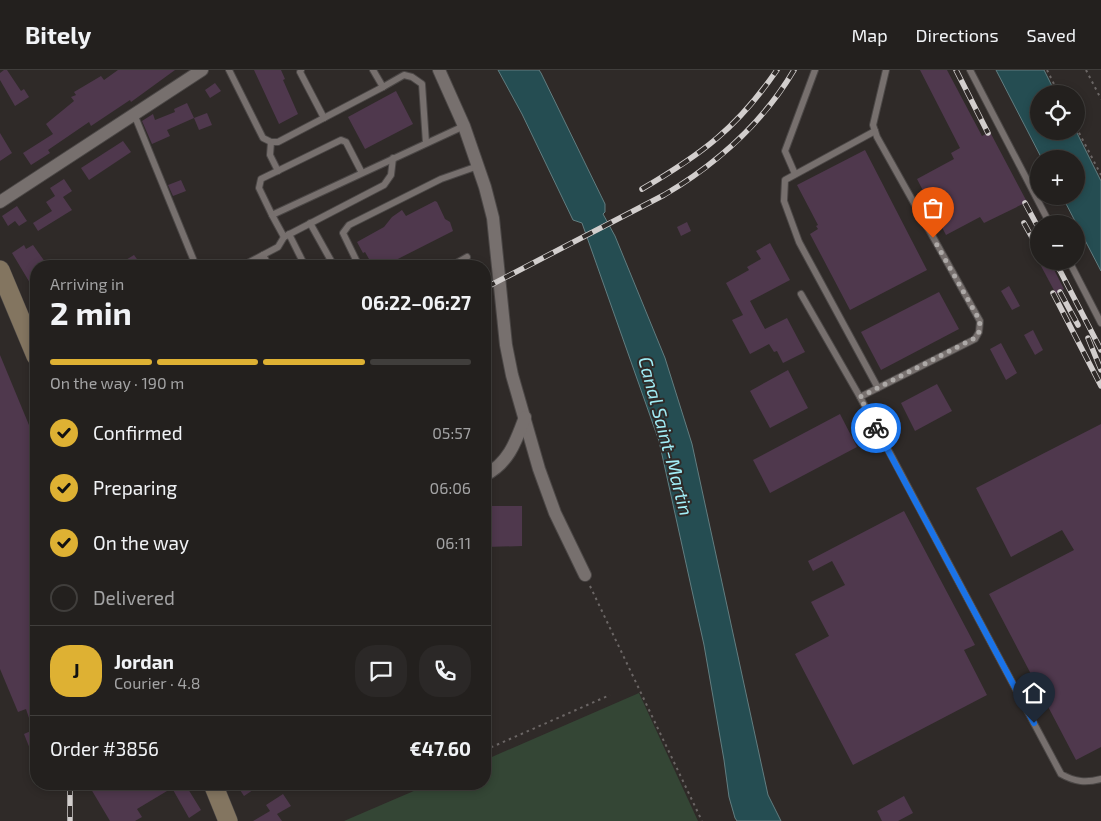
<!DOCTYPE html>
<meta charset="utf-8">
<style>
:root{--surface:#23201e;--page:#2b2827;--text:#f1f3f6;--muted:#a3a3a4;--line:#403e3c;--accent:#deb133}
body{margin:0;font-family:"Exo 2",sans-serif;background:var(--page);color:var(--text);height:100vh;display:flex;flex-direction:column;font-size:19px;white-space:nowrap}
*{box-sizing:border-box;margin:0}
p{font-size:16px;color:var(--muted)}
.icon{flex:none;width:28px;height:28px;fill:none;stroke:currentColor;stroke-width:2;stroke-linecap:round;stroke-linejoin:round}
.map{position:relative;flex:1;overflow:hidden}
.sheet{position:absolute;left:30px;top:190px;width:461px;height:530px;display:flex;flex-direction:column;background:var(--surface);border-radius:20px;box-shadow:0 2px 8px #0003,0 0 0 1px var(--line)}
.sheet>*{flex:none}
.buttons{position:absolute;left:1030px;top:15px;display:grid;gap:10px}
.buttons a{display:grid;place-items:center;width:55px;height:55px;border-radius:50%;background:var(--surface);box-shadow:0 2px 8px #0003,0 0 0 1px var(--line);font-size:25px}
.pin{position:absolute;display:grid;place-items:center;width:42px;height:42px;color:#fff;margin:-51px -21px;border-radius:50% 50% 50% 0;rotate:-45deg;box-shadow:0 0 5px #0007}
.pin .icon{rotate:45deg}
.courier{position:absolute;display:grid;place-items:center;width:50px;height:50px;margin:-25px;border:4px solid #1a73e8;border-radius:50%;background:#fff;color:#222;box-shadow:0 1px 6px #0007}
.headline em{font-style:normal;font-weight:700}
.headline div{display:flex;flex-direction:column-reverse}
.headline{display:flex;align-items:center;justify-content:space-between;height:85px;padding:0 20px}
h1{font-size:32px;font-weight:700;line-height:38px}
.bar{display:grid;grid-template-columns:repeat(4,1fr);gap:8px 5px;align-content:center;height:60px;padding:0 20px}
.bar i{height:6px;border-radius:4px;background:var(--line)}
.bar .active{background:var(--accent)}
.bar p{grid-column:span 4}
.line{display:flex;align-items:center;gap:12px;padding:0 20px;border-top:1px solid var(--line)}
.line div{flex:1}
.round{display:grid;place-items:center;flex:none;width:52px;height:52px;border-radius:20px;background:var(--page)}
ol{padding:0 20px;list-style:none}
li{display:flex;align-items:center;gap:15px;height:55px}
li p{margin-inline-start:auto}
li .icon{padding:5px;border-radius:50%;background:var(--accent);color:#111;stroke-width:4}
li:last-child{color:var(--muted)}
li i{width:28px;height:28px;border:2px solid var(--line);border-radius:50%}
header{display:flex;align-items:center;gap:30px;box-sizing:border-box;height:70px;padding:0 25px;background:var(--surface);border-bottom:1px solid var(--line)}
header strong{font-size:24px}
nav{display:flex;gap:28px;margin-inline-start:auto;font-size:18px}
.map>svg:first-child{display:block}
.green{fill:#344635}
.water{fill:#254d52;stroke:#627d80}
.building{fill:#4f384d}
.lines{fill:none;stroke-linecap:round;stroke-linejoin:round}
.lane-casing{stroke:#4b4746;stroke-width:8}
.street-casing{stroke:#4b4746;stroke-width:14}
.secondary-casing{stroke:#4b4746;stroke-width:20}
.path{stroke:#6b6665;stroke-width:2;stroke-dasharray:2.5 4;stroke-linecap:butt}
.lane{stroke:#77706e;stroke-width:6}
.street{stroke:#77706e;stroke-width:12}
.secondary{stroke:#837560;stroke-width:19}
.rail-casing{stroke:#d2cecd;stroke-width:5.5}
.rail{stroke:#2f2a28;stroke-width:4;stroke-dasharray:11;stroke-linecap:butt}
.done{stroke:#ada9a7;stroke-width:5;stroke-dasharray:0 9}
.route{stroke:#1a73e8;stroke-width:6}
.labels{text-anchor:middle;stroke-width:4;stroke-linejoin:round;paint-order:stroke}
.water-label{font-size:19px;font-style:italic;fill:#a2eef7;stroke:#2f2a28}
</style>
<header>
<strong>Bitely</strong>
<nav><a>Map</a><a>Directions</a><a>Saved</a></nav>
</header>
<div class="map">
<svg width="1101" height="751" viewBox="0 0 1101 751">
<rect width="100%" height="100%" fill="#2f2a28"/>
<polygon class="green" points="639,623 698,751 344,751 430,714 485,714 485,690"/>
<g class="water">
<polygon points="498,0 539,0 541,3 605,134 605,142 603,144 615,166 665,288 692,374 768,725 781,751 737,751 735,748 729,727 724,690 704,575 659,371 582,153 573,150 522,44"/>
<polygon points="996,0 1044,0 1056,24 1039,24 1039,61 1076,61 1101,111 1101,201 1062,126 1076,126 1076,89 1042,89"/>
</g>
<g class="building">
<polygon points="4,0 7,0 21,21 24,19 29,27 15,36 0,10 0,3"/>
<polygon points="118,0 175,0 131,32 130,30 91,56 89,52 48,80 50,83 31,95 23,83 53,64 46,54 74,31 71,27 76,25 74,22 101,6 104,10"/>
<polygon points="254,0 281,0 285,9 283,10 298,44 279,54"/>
<polygon points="920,0 947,0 982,66 990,62 1027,132 984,153 980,147 946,165 917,109 954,89 951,83 960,78"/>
<polygon points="215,13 221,21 210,28 205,20"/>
<polygon points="396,21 413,54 365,79 348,47"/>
<polygon points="187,33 194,48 167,60 170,66 152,74 142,51 153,44 155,50 175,42 174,39"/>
<polygon points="207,43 212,55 199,60 194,48"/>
<polygon points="0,63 12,83 0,91"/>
<polygon points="123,71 131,82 89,110 81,98"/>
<polygon points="865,80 927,200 850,240 810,164 818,159 816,156 818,155 797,115"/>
<polygon points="64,109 72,121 63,127 72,140 38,161 33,153 52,141 46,132 55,126 50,118"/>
<polygon points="181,110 186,121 173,126 168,115"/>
<polygon points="435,131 437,132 445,149 450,152 453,161 384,196 373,196 365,182 363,183 357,172 384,157 392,147 402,140 406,146"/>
<polygon points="17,136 27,151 19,156 15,151 8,156 2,146"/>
<polygon points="687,152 691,161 681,166 677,157"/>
<polygon points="770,173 790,210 750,231 765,259 787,248 805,282 783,293 777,281 774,282 769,274 750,284 732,250 743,245 726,213 749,200 747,197 761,189 756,181"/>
<polygon points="24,175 26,179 33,175 48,196 36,196 36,223 12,183"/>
<polygon points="134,185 142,196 116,196"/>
<polygon points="1050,192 1064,219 1056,224 1041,196"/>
<polygon points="1009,216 1020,236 1012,240 1001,221"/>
<polygon points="939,222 959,259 881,300 861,262"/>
<polygon points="1033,260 1043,280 1035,285 1024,265"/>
<polygon points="1001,273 1017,303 1006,310 990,279"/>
<polygon points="0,285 36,372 36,694 24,664 33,660 26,639 18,642 0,599"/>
<polygon points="788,300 808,338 770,358 750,321"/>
<polygon points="937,314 952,341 915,361 901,333"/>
<polygon points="840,344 857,377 770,423 753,390"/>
<polygon points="1101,354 1101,677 1076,690 989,524 1074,480 1062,460 1011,487 976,418"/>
<polygon points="489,436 522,436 522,476 485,477 485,442 489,442"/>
<polygon points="904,441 975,575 964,580 987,625 853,695 795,584 829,566 811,532 845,515 832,491 813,501 808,491"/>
<polygon points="100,714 185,714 201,740 189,748 172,718 137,739 142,747 135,751 110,751 91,719"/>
<polygon points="236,714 262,714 244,726"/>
<polygon points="283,724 291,736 277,744 282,751 253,751 270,741 266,735"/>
<polygon points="904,726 913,743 898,751 882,751 877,741"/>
</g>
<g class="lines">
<g class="lane-casing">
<g id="lane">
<polyline points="229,0 263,68 271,72 278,72 383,17 373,0"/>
<polyline points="301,0 300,2 324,48"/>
<path d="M886 0 873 55 877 67 980 251 979 262 975 269 860 327 1061 704C1075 712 1086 713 1101 709"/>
<polyline points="970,0 1050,154"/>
<polyline points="383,17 404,5 412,7 422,14 426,73"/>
<polyline points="134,44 196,196"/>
<polyline points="875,61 785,110 784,131 799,172 878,318"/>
<polyline points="271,72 270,85 278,101"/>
<polyline points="362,103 346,72 341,70 261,109 259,118 272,145 464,56"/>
<polyline points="795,104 785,81 815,0"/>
<polyline points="272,145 284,167 384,115 391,105 393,88"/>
<polyline points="310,153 334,196"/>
<polyline points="289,164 305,196"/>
<polyline points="263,185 269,196"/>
<polyline points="1069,191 1101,253"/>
<polyline points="242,196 278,177 284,167"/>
<polyline points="359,196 343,163 349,155 441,109 478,96"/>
<polyline points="451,196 467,187"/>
<polyline points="801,224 860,327"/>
</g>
</g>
<g class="street-casing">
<g id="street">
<polyline points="439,0 464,56 485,117 493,148 506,275 512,305 539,399 555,443 585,505"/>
<polyline points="0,132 202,0"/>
<path d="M485 405C509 393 516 371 525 347"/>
</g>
</g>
<g class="secondary-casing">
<g id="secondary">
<polyline points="0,200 36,286"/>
<polyline points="213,714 228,751"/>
</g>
</g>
<g class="path">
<polyline points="1047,0 1059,24"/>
<polyline points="1086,0 1101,29"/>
<polyline points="1076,57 1101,105"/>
<polyline points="590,516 702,751"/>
<polyline points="485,680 610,625"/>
</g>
<use href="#lane" class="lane"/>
<use href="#street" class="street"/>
<use href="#secondary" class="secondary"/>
<g class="rail-casing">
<g id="rail">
<polyline points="956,0 988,63"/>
<path d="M642 119C702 84 737 58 777 0"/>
<polyline points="1025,133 1039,159"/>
<polyline points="1024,153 1039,180"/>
<polyline points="1045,191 1046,194"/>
<polyline points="1055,191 1101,280"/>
<path d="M485 218 664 125C718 93 762 54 794 0"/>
<polyline points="1060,222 1078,255"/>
<polyline points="1053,223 1101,316"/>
<polyline points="1088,268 1101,300"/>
<polyline points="70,714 70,751"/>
</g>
</g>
<use href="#rail" class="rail"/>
</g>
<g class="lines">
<polyline class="done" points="876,358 860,327 975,268 979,262 980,251 933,168"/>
<polyline class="route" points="876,358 1034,653"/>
</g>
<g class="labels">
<g class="water-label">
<text transform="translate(666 366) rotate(75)" y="7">Canal Saint-Martin</text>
</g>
</g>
</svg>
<div class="buttons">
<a><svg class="icon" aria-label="locate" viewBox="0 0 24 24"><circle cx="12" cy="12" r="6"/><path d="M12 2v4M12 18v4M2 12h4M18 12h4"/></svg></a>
<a>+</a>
<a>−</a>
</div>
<div class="pin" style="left:933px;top:168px;background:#ea580c"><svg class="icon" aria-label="bag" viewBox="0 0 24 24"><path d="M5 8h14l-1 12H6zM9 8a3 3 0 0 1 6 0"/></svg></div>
<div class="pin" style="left:1034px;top:653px;background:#1f2937"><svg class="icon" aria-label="home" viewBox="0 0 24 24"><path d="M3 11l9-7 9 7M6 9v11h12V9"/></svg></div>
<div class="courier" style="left:876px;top:358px"><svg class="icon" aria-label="bike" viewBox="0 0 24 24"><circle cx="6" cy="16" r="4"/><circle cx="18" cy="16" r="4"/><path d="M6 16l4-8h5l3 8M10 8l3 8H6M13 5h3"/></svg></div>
<section class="sheet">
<div class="headline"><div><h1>2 min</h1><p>Arriving in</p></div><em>06:22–06:27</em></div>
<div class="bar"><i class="active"></i><i class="active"></i><i class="active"></i><i></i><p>On the way · 190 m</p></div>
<ol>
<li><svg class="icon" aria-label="check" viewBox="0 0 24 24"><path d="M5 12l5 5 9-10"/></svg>Confirmed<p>05:57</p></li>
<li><svg class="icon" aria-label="check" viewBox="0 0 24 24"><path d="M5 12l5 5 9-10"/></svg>Preparing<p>06:06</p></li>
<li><svg class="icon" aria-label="check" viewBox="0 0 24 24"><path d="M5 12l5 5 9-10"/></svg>On the way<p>06:11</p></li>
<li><i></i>Delivered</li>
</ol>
<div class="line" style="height:90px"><b class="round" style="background:var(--accent);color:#111">J</b><div><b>Jordan</b><p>Courier · 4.8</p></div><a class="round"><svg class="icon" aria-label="chat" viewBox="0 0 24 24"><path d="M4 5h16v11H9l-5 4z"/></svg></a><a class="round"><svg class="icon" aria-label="phone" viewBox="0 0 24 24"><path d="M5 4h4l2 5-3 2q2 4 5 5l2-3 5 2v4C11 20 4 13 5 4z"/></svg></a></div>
<div class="line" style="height:65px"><div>Order #3856</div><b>€47.60</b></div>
</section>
</div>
